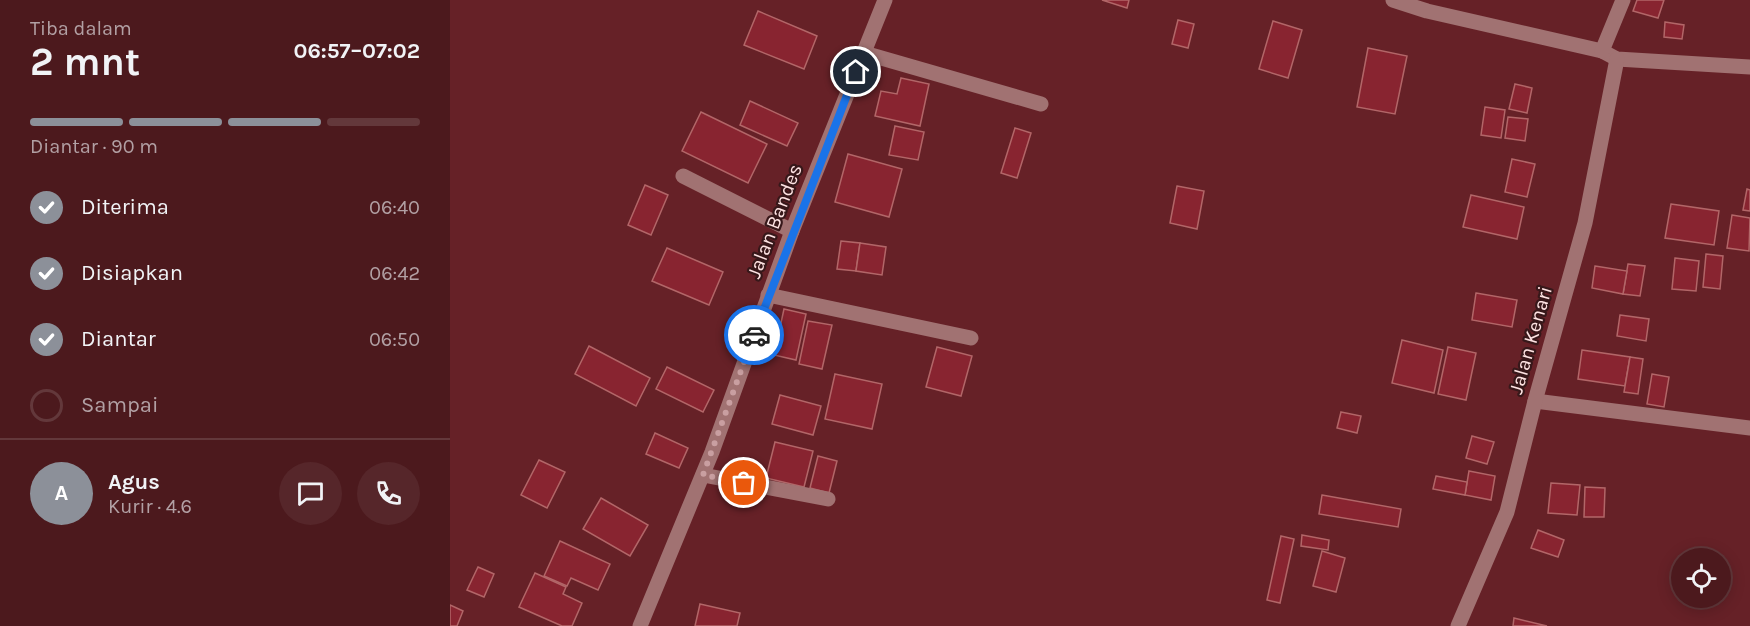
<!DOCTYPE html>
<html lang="id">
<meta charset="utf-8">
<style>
:root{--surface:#4c191d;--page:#56262a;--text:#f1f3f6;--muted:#b2a0a4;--line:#63383b;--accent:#8c9099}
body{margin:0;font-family:Karla,sans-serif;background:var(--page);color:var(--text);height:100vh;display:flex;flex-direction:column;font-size:22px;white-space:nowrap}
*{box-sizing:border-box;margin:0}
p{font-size:20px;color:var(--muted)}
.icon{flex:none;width:33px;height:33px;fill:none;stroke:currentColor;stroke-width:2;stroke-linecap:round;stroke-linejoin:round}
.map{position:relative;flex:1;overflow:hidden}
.sheet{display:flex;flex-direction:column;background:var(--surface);width:450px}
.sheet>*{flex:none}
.tools{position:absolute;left:1221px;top:548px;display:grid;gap:12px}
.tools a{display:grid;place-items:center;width:60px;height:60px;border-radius:50%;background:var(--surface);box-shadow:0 3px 15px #0003,0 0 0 2px var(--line);font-size:30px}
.pin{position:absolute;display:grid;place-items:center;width:51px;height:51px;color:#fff;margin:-26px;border:3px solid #fff;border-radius:50%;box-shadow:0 2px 6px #0007}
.courier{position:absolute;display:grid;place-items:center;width:60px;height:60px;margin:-30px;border:4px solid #1a73e8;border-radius:50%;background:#fff;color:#222;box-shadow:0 2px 8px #0007}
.head em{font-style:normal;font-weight:700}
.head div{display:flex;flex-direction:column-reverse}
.head{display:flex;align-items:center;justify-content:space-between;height:102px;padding:0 30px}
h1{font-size:39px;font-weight:700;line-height:45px}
.bar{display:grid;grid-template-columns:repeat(4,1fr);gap:9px 6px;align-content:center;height:72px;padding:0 30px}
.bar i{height:8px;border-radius:4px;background:var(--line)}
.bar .current{background:var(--accent)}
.bar p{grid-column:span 4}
.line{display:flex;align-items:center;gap:15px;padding:0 30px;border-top:2px solid var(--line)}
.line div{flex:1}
.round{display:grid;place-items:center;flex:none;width:63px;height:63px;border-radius:32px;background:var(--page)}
ol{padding:0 30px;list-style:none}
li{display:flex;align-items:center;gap:18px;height:66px}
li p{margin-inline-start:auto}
li .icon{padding:6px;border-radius:50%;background:var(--accent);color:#fff;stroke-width:4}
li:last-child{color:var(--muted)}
li i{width:33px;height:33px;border:3px solid var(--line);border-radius:50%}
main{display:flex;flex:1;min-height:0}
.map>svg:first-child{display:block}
.building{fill:#882430;stroke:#b26668;stroke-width:1.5}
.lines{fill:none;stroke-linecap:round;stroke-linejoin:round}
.minor{stroke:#a17272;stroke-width:15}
.done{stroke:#c99fa1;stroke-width:6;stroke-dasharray:0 10.8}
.route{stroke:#1a73e8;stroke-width:8}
.labels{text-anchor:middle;stroke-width:4.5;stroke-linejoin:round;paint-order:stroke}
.street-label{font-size:20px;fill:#fee3e3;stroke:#37181a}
</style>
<main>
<section class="sheet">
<div class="head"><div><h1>2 mnt</h1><p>Tiba dalam</p></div><em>06:57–07:02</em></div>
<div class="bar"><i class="current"></i><i class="current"></i><i class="current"></i><i></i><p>Diantar · 90 m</p></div>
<ol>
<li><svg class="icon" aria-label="check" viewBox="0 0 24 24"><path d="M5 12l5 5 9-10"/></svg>Diterima<p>06:40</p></li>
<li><svg class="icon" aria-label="check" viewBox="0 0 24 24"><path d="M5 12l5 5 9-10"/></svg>Disiapkan<p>06:42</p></li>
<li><svg class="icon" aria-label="check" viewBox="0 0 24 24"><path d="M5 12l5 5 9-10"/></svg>Diantar<p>06:50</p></li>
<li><i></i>Sampai</li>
</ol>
<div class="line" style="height:108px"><b class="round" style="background:var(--accent);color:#fff">A</b><div><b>Agus</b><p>Kurir · 4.6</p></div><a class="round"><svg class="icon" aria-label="chat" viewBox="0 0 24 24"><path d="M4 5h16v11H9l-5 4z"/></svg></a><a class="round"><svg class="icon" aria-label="phone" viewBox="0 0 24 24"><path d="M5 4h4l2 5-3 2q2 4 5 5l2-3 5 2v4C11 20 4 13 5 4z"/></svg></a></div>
</section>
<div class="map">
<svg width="1300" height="626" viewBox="0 0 1300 626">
<rect width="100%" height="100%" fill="#662127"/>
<g class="building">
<polygon points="652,0 679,0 677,8"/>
<polygon points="1187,0 1214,0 1208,18 1183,11"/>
<polygon points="308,11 367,36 354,69 294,45"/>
<polygon points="728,20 744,24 738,48 722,44"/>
<polygon points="823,21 852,30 838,78 809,69"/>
<polygon points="1215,22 1234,25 1232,39 1214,37"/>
<polygon points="918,48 957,56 945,114 907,107"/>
<polygon points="451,78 479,84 470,126 425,116 431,91 447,94"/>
<polygon points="1065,84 1082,88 1077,113 1059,109"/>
<polygon points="300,101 348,123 337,146 290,125"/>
<polygon points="1035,107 1055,110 1051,138 1031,135"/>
<polygon points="251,112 317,144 298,183 232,151"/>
<polygon points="1058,117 1078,119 1075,141 1055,138"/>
<polygon points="445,126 474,132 468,160 439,155"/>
<polygon points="565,128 581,133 567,178 551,173"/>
<polygon points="398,154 452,169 439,217 385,202"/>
<polygon points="1062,159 1085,164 1077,197 1055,192"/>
<polygon points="195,185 218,195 201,235 178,225"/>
<polygon points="727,186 754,191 747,229 720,223"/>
<polygon points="1297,189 1300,190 1300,211 1293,210"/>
<polygon points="1021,195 1074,207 1067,239 1013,227"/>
<polygon points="1221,204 1269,211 1264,245 1215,238"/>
<polygon points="1282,215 1300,218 1299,251 1277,248"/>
<polygon points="391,241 410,243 406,271 387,269"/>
<polygon points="410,243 436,247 432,275 406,271"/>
<polygon points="217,248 273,272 259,305 202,281"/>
<polygon points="1256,254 1273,256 1270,289 1253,287"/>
<polygon points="1225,258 1249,261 1246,291 1222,289"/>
<polygon points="1178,264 1195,266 1190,296 1173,294"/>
<polygon points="1145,266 1177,271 1173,294 1142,288"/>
<polygon points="1026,293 1067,300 1062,327 1022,320"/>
<polygon points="334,309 356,314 346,360 324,355"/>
<polygon points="1170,315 1199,319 1196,341 1167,336"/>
<polygon points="358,321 382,325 372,369 349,364"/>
<polygon points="952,340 993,350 984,393 942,383"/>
<polygon points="139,346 200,378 186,406 125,374"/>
<polygon points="487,347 522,356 511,396 476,387"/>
<polygon points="998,347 1026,353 1016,400 988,394"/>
<polygon points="1132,350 1180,357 1175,386 1128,379"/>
<polygon points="1180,357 1193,359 1188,394 1174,392"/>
<polygon points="217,367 264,390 253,412 206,389"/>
<polygon points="385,374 432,384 422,429 375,419"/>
<polygon points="1202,374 1219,377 1214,407 1197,404"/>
<polygon points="330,395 371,406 363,435 322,424"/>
<polygon points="891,412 911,416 907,433 887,428"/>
<polygon points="205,433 238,448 229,468 196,454"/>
<polygon points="1022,436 1044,442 1037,464 1016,458"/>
<polygon points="325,442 363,451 354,487 316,478"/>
<polygon points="368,456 387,461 379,493 360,488"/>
<polygon points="89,460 115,472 97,508 71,495"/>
<polygon points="1019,471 1045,476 1041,500 1015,495"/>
<polygon points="986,476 1017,482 1015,495 983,489"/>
<polygon points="1101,483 1130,485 1127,515 1098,513"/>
<polygon points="1135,487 1155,488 1154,517 1134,517"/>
<polygon points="872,495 951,509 948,527 869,514"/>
<polygon points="151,498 198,525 180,556 133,529"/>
<polygon points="1088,530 1114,540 1108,557 1081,548"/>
<polygon points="852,535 879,540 878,550 851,546"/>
<polygon points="831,536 844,539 830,603 817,600"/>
<polygon points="110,541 160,564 148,590 121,578 117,586 94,576"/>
<polygon points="872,551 895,558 886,592 863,586"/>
<polygon points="28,567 44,574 34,597 17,590"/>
<polygon points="85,573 116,587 113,594 132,603 122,626 112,626 69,607"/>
<polygon points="250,604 290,613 287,626 245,626"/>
<polygon points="0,605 13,611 7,626 0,626"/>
<polygon points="1064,618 1097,626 1063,626"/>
</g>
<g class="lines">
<g class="minor">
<polyline points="943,0 977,11 1152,51 1167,59 1300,67"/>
<polyline points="1152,51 1173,0"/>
<polyline points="414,53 591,104"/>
<polyline points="233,176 342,231"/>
<polyline points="318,295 521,338"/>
<polyline points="1085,401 1300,428"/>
<polyline points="253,475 378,499"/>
<polyline points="190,626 262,452 342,231 435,0"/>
<polyline points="1008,626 1057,512 1085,401 1135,223 1167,59"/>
</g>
</g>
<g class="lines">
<polyline class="done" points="294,483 253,475 304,335"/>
<polyline class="route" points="304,335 406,72"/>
</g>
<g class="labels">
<g class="street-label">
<text transform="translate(324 221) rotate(-69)" y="7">Jalan Bandes</text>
<text transform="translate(1080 340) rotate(-74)" y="7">Jalan Kenari</text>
</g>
</g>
</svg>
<div class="tools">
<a><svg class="icon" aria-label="locate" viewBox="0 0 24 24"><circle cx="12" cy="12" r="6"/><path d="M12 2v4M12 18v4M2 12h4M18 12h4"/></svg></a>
</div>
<div class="pin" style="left:294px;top:483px;background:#ea580c"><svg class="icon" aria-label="bag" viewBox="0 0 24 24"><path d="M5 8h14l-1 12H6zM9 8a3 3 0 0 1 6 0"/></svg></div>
<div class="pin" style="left:406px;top:72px;background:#1f2937"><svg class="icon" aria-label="home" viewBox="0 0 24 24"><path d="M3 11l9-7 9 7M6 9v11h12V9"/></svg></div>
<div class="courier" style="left:304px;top:335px"><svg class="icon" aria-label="car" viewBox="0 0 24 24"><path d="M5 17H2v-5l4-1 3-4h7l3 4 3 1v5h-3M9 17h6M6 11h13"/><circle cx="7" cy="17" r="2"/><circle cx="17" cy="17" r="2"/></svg></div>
</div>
</main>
